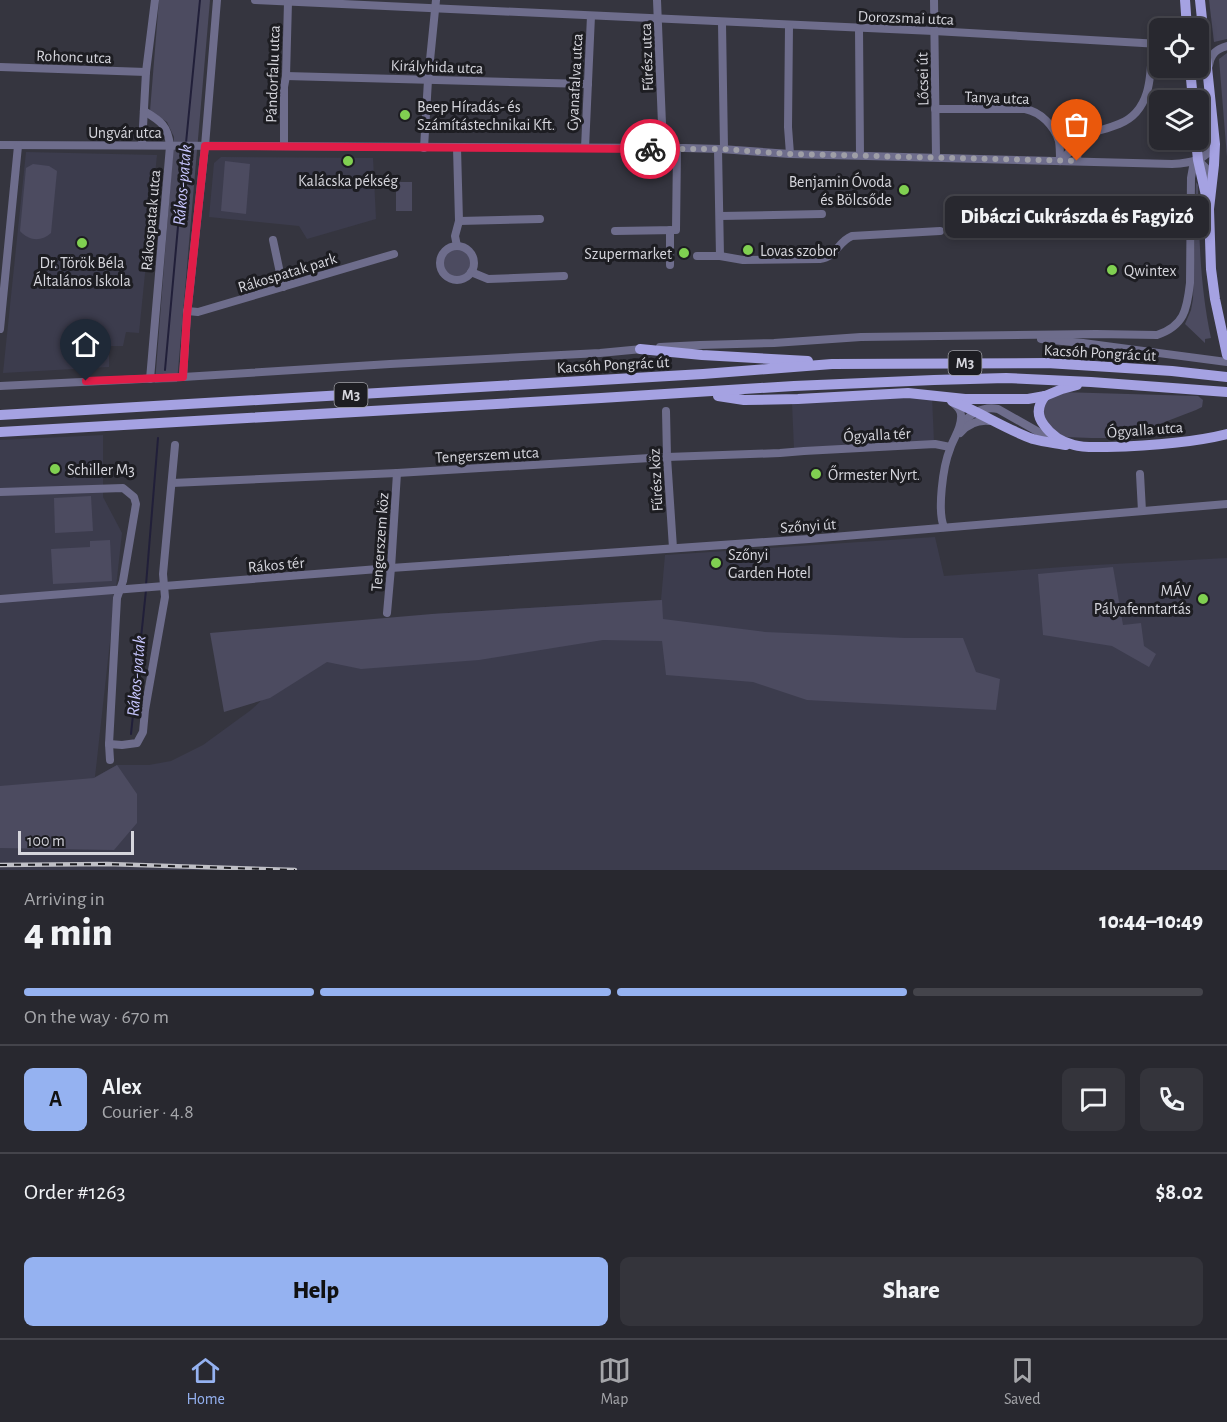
<!DOCTYPE html>
<meta charset="utf-8">
<style>
:root{--surface:#28282f;--page:#34343b;--text:#f1f3f6;--muted:#a5a6aa;--line:#44444b;--accent:#95b2f1}
body{margin:0;font-family:"Alegreya Sans",sans-serif;background:var(--page);color:var(--text);height:100vh;display:flex;flex-direction:column;font-size:22px;white-space:nowrap}
*{box-sizing:border-box;margin:0}
p{font-size:20px;color:var(--muted)}
.icon{flex:none;width:33px;height:33px;fill:none;stroke:currentColor;stroke-width:2;stroke-linecap:round;stroke-linejoin:round}
.map{position:relative;height:870px;overflow:hidden}
.side{display:flex;flex-direction:column;background:var(--surface);flex:1}
.side>*{flex:none}
.tools{position:absolute;left:1149px;top:18px;display:grid;gap:12px}
.tools a{display:grid;place-items:center;width:60px;height:60px;border-radius:9px;background:var(--surface);box-shadow:0 3px 9px #0003,0 0 0 2px var(--line);font-size:30px}
.scale{position:absolute;left:18px;bottom:15px;width:116px;box-sizing:border-box;padding-left:6px;border:3px solid #d6d6dd;border-top:0;font-size:16px;line-height:21px;white-space:nowrap;color:#d6d6dd;-webkit-text-stroke:4px #1d1d22;paint-order:stroke}
.pin{position:absolute;display:grid;place-items:center;width:51px;height:51px;color:#fff;margin:-62px -26px;border-radius:50% 50% 50% 0;rotate:-45deg;box-shadow:0 0 6px #0007}
.pin .icon{rotate:45deg}
.courier{position:absolute;display:grid;place-items:center;width:60px;height:60px;margin:-30px;border:4px solid #e11d48;border-radius:50%;background:#fff;color:#222;box-shadow:0 2px 8px #0007}
.bubble{position:absolute;height:42px;border-radius:9px;background:var(--surface);box-shadow:0 3px 9px #0003,0 0 0 2px var(--line);font-size:20px;font-weight:800;line-height:42px;text-align:center}
.summary em{font-style:normal;font-weight:800}
.summary div{display:flex;flex-direction:column-reverse}
.summary{display:flex;align-items:center;justify-content:space-between;height:102px;padding:0 24px}
h1{font-size:39px;font-weight:800;line-height:45px}
.bar{display:grid;grid-template-columns:repeat(4,1fr);gap:9px 6px;align-content:center;height:72px;padding:0 24px}
.bar i{height:8px;border-radius:4px;background:var(--line)}
.bar .active{background:var(--accent)}
.bar p{grid-column:span 4}
.line{display:flex;align-items:center;gap:15px;padding:0 24px;border-top:2px solid var(--line)}
.line div{flex:1}
.round{display:grid;place-items:center;flex:none;width:63px;height:63px;border-radius:9px;background:var(--page)}
.primary-button{display:flex;gap:12px;margin-top:auto;padding:12px 24px}
.primary-button a{flex:1;height:69px;border-radius:9px;background:var(--accent);color:#111;font-size:24px;font-weight:800;line-height:69px;text-align:center}
.primary-button a+a{background:var(--page);color:var(--text)}
.dock{display:flex;justify-content:space-around;align-items:center;height:84px;border-top:2px solid var(--line);background:var(--surface);font-size:16px;color:var(--muted)}
.dock a{display:grid;justify-items:center;gap:3px}
.dock .active{color:var(--accent)}
.map>svg:first-child{display:block}
.built{fill:#3c3c4d}
.green{fill:#4c4b60}
.lines{fill:none;stroke-linecap:round;stroke-linejoin:round}
.stream{stroke:#211f39;stroke-width:2}
.minor{stroke:#6e6d8c;stroke-width:8}
.major{stroke:#a5a2e2;stroke-width:10}
.rail-casing{stroke:#bfbfc6;stroke-width:4.5}
.rail{stroke:#1d1d22;stroke-width:2;stroke-dasharray:7;stroke-linecap:butt}
.done{stroke:#9e9ea6;stroke-width:6;stroke-dasharray:0 10.8}
.route{stroke:#e11d48;stroke-width:8}
.poi-dot{fill:#80d051;stroke:#1d1d22;stroke-width:2}
.labels{text-anchor:middle;stroke-width:6;stroke-linejoin:round;paint-order:stroke}
.shield{fill:#1d1d22;stroke:#9e9ea5;stroke-width:1.5}
.shield-label{font-size:15px;font-weight:bold;fill:#d6d6dd}
.street-label{font-size:16px;fill:#d6d6dd;stroke:#1d1d22}
.poi-label{font-size:16px;fill:#d6d6dd;stroke:#1d1d22;text-anchor:start}
.water-label{font-size:18px;font-style:italic;fill:#c6c5fd;stroke:#1d1d22}
</style>
<div class="map">
<svg width="1227" height="870" viewBox="0 0 1227 870">
<rect width="100%" height="100%" fill="#35353f"/>
<g class="built">
<polygon points="26,152 157,155 139,333 126,332 123,346 109,346 109,367 3,373"/>
<polygon points="221,157 373,158 376,219 307,239 299,226 209,217 214,163"/>
<polygon points="932,396 934,442 794,449 792,403"/>
<polygon points="103,435 103,497 122,533 95,777 117,765 149,765 171,761 203,745 251,710 305,660 432,614 661,600 665,555 935,537 944,576 1076,566 1227,558 1227,870 0,870 0,440"/>
</g>
<g class="green">
<polygon points="159,0 210,0 177,382 155,383 174,137 167,122 150,111"/>
<polygon points="1209,0 1227,0 1227,39 1214,42"/>
<polygon points="1227,53 1227,157 1219,59"/>
<polygon points="225,161 250,164 246,214 221,211"/>
<path d="M33 164 49 166 57 171 51 233C41 242 29 241 20 231L26 168Z"/>
<rect x="396" y="182" width="16" height="29"/>
<path d="M1196 182 1198 185C1199 236 1200 287 1211 338L1205 339V343L1185 324 1191 310 1193 299Z"/>
<circle cx="457" cy="263" r="14"/>
<polygon points="1059,392 1198,396 1203,400 1202,407 1196,410 1123,438 1091,438 1066,437 1057,434 1044,420 1044,402"/>
<polygon points="91,496 93,531 55,533 54,498"/>
<polygon points="110,540 112,581 53,584 51,549 90,547 90,541"/>
<polygon points="1113,567 1123,625 1141,623 1144,646 1156,654 1149,667 1112,646 1043,635 1038,574"/>
<polygon points="662,600 663,619 765,632 905,638 963,638 976,672 1000,679 996,710 807,700 753,682 666,675 662,641 603,640 479,660 361,669 327,662 270,698 224,712 210,633 432,614"/>
<polygon points="117,765 137,794 137,823 114,850 0,848 0,786 94,778"/>
</g>
<g class="lines">
<g class="stream">
<polyline points="186,143 200,0"/>
<polyline points="165,370 185,149"/>
<polyline points="146,585 158,438"/>
<polyline points="131,734 146,590"/>
</g>
<g class="minor">
<polyline points="255,0 934,31 1160,44"/>
<polyline points="657,0 663,149"/>
<polyline points="934,0 936,157"/>
<polyline points="722,23 724,149"/>
<polyline points="789,26 788,127 790,154"/>
<polyline points="859,29 860,155"/>
<path d="M1209 65C1211 54 1216 49 1227 46"/>
<polyline points="0,67 146,72"/>
<polyline points="286,76 588,84"/>
<path d="M935 109H1025C1041 112 1054 126 1059 141 1060 147 1060 155 1060 161"/>
<path d="M144 111C161 121 168 126 170 146L150 379"/>
<path d="M0 145 684 148 721 149 790 154 1172 164C1190 163 1206 161 1214 144"/>
<polyline points="142,145 146,72 155,0"/>
<polyline points="284,146 284,87 286,76 288,2"/>
<polyline points="424,148 428,80 436,0"/>
<polyline points="457,148 459,221 455,236 457,246"/>
<polyline points="585,148 591,16"/>
<polyline points="718,149 720,256"/>
<polyline points="1060,161 1078,144"/>
<path d="M1077 161 1078 144 1083 136C1095 131 1107 129 1119 124 1152 111 1151 74 1152 43"/>
<polyline points="1199,161 1206,168 1209,185"/>
<polyline points="720,216 822,214"/>
<polyline points="459,221 540,219"/>
<polyline points="670,230 670,265"/>
<polyline points="615,231 676,230 677,149"/>
<polyline points="273,240 283,287"/>
<circle cx="457" cy="263" r="17"/>
<path d="M697 256H720L743 260 820 259C837 257 837 242 852 236L940 231"/>
<polyline points="471,272 488,279 564,276"/>
<polyline points="187,311 198,312 394,254"/>
<polyline points="0,329 18,146"/>
<polyline points="1041,339 1083,343 1227,362"/>
<path d="M660 347 700 345 774 343 861 337 1096 334 1157 335C1184 326 1187 310 1190 283L1191 178 1193 167 1198 160"/>
<polyline points="183,377 187,315 205,146 217,0"/>
<polyline points="0,386 183,377 390,364 600,353 642,349"/>
<polyline points="666,411 667,457 673,548"/>
<path d="M961 425C971 413 982 406 998 409L1044 435 1055 439"/>
<path d="M960 433C968 424 977 420 989 421"/>
<polyline points="1140,474 1142,511"/>
<polyline points="172,483 397,473 667,457 780,453 804,451 935,444 950,447"/>
<polyline points="0,492 123,488 134,497 136,504 123,581 117,598 109,744 110,760"/>
<path d="M944 527C937 511 943 466 950 449 953 439 961 429 961 418 962 411 958 407 953 403"/>
<polyline points="0,599 391,568 809,539 1227,504"/>
<polyline points="387,613 391,568 397,473"/>
<polyline points="109,744 122,745 137,743 143,732 145,710 165,597 163,574 175,445"/>
</g>
<g class="major">
<polyline points="1185,0 1187,28"/>
<polyline points="1200,0 1215,144 1214,165 1209,209 1211,269 1215,299 1227,355"/>
<polyline points="1190,68 1193,100"/>
<polyline points="1196,140 1198,160 1207,200"/>
<polyline points="640,349 702,355 808,361"/>
<polyline points="718,396 744,400 798,399 908,393 965,399 1028,399 1045,396 1062,389 1077,385"/>
<path d="M1045 396C1038 405 1036 415 1044 425 1051 435 1062 442 1074 445 1084 448 1096 447 1107 447 1144 446 1191 443 1227 434"/>
<path d="M952 401C980 412 1005 429 1033 439 1044 442 1055 443 1066 445"/>
<polyline points="0,415 703,374 832,364 1047,363 1172,371 1227,377"/>
<polyline points="0,432 601,398 794,386 934,380 1006,378 1091,382 1227,392"/>
</g>
<g class="rail-casing">
<polyline id="rail" points="0,865 107,864 295,870"/>
</g>
<use href="#rail" class="rail"/>
</g>
<g class="lines">
<polyline class="done" points="650,149 721,149 790,154 1077,161"/>
<polyline class="route" points="86,381 183,377 187,315 205,146 650,149"/>
</g>
<g class="poi-dot">
<circle cx="405" cy="115" r="6"/>
<circle cx="348" cy="161" r="6"/>
<circle cx="904" cy="190" r="6"/>
<circle cx="82" cy="243" r="6"/>
<circle cx="748" cy="250" r="6"/>
<circle cx="684" cy="253" r="6"/>
<circle cx="1112" cy="270" r="6"/>
<circle cx="55" cy="469" r="6"/>
<circle cx="816" cy="474" r="6"/>
<circle cx="716" cy="563" r="6"/>
<circle cx="1203" cy="599" r="6"/>
</g>
<g class="labels">
<g class="shield">
<rect x="948.5" y="351" width="33" height="24" rx="4.5"/>
<rect x="334.5" y="383" width="33" height="24" rx="4.5"/>
</g>
<g class="shield-label">
<text x="965" y="368">M3</text>
<text x="351" y="400">M3</text>
</g>
<g class="street-label">
<text transform="translate(906 17) rotate(2)" y="6">Dorozsmai utca</text>
<text transform="translate(74 56) rotate(2)" y="6">Rohonc utca</text>
<text transform="translate(646 57) rotate(-92)" y="6">Fűrész utca</text>
<text transform="translate(437 66) rotate(2)" y="6">Királyhida utca</text>
<text transform="translate(272 74) rotate(-88)" y="6">Pándorfalu utca</text>
<text transform="translate(922 79) rotate(-91)" y="6">Lőcsei út</text>
<text transform="translate(574 82) rotate(-87)" y="6">Gyanafalva utca</text>
<text transform="translate(997 97) rotate(2)" y="6">Tanya utca</text>
<text x="125" y="138">Ungvár utca</text>
<text transform="translate(150 220) rotate(-85)" y="6">Rákospatak utca</text>
<text transform="translate(287 272) rotate(-17)" y="6">Rákospatak park</text>
<text transform="translate(1100 352) rotate(3)" y="6">Kacsóh Pongrác út</text>
<text transform="translate(613 364) rotate(-3)" y="6">Kacsóh Pongrác út</text>
<text transform="translate(1145 429) rotate(-4)" y="6">Ógyalla utca</text>
<text transform="translate(877 434) rotate(-3)" y="6">Ógyalla tér</text>
<text transform="translate(487 454) rotate(-3)" y="6">Tengerszem utca</text>
<text transform="translate(655 480) rotate(-93)" y="6">Fűrész köz</text>
<text transform="translate(808 525) rotate(-4)" y="6">Szőnyi út</text>
<text transform="translate(379 542) rotate(-86)" y="6">Tengerszem köz</text>
<text transform="translate(276 564) rotate(-5)" y="6">Rákos tér</text>
</g>
<g class="poi-label">
<text x="417" y="112">Beep Híradás- és<tspan x="417" dy="18">Számítástechnikai Kft.</tspan></text>
<text x="348" y="186" text-anchor="middle">Kalácska pékség</text>
<text x="892" y="187" text-anchor="end">Benjamin Óvoda<tspan x="892" dy="18">és Bölcsőde</tspan></text>
<text x="760" y="256">Lovas szobor</text>
<text x="672" y="259" text-anchor="end">Szupermarket</text>
<text x="82" y="268" text-anchor="middle">Dr. Török Béla<tspan x="82" dy="18">Általános Iskola</tspan></text>
<text x="1124" y="276">Qwintex</text>
<text x="67" y="475">Schiller M3</text>
<text x="828" y="480">Őrmester Nyrt.</text>
<text x="728" y="560">Szőnyi<tspan x="728" dy="18">Garden Hotel</tspan></text>
<text x="1191" y="596" text-anchor="end">MÁV<tspan x="1191" dy="18">Pályafenntartás</tspan></text>
</g>
<g class="water-label">
<text transform="translate(182 185) rotate(-85)" y="6">Rákos-patak</text>
<text transform="translate(136 676) rotate(-85)" y="6">Rákos-patak</text>
</g>
</g>
</svg>
<div class="tools">
<a><svg class="icon" aria-label="locate" viewBox="0 0 24 24"><circle cx="12" cy="12" r="6"/><path d="M12 2v4M12 18v4M2 12h4M18 12h4"/></svg></a>
<a><svg class="icon" aria-label="layers" viewBox="0 0 24 24"><path d="M12 4l9 5-9 5-9-5zM3 14l9 5 9-5"/></svg></a>
</div>
<div class="scale">100 m</div>
<div class="pin" style="left:1077px;top:161px;background:#ea580c"><svg class="icon" aria-label="bag" viewBox="0 0 24 24"><path d="M5 8h14l-1 12H6zM9 8a3 3 0 0 1 6 0"/></svg></div>
<div class="pin" style="left:86px;top:381px;background:#1f2937"><svg class="icon" aria-label="home" viewBox="0 0 24 24"><path d="M3 11l9-7 9 7M6 9v11h12V9"/></svg></div>
<div class="courier" style="left:650px;top:149px"><svg class="icon" aria-label="bike" viewBox="0 0 24 24"><circle cx="6" cy="16" r="4"/><circle cx="18" cy="16" r="4"/><path d="M6 16l4-8h5l3 8M10 8l3 8H6M13 5h3"/></svg></div>
<div class="bubble" style="left:945px;top:196px;width:264px">Dibáczi Cukrászda és Fagyizó</div>
</div>
<section class="side">
<div class="summary"><div><h1>4 min</h1><p>Arriving in</p></div><em>10:44–10:49</em></div>
<div class="bar"><i class="active"></i><i class="active"></i><i class="active"></i><i></i><p>On the way · 670 m</p></div>
<div class="line" style="height:108px"><b class="round" style="background:var(--accent);color:#111">A</b><div><b>Alex</b><p>Courier · 4.8</p></div><a class="round"><svg class="icon" aria-label="chat" viewBox="0 0 24 24"><path d="M4 5h16v11H9l-5 4z"/></svg></a><a class="round"><svg class="icon" aria-label="phone" viewBox="0 0 24 24"><path d="M5 4h4l2 5-3 2q2 4 5 5l2-3 5 2v4C11 20 4 13 5 4z"/></svg></a></div>
<div class="line" style="height:78px"><div>Order #1263</div><b>$8.02</b></div>
<div class="primary-button"><a>Help</a><a>Share</a></div>
</section>
<nav class="dock">
<a class="active"><svg class="icon" aria-label="home" viewBox="0 0 24 24"><path d="M3 11l9-7 9 7M6 9v11h12V9"/></svg>Home</a>
<a><svg class="icon" aria-label="map" viewBox="0 0 24 24"><path d="M3 6l6-2 6 2 6-2v14l-6 2-6-2-6 2zM9 4v14M15 6v14"/></svg>Map</a>
<a><svg class="icon" aria-label="saved" viewBox="0 0 24 24"><path d="M7 4h10v16l-5-4-5 4z"/></svg>Saved</a>
</nav>
